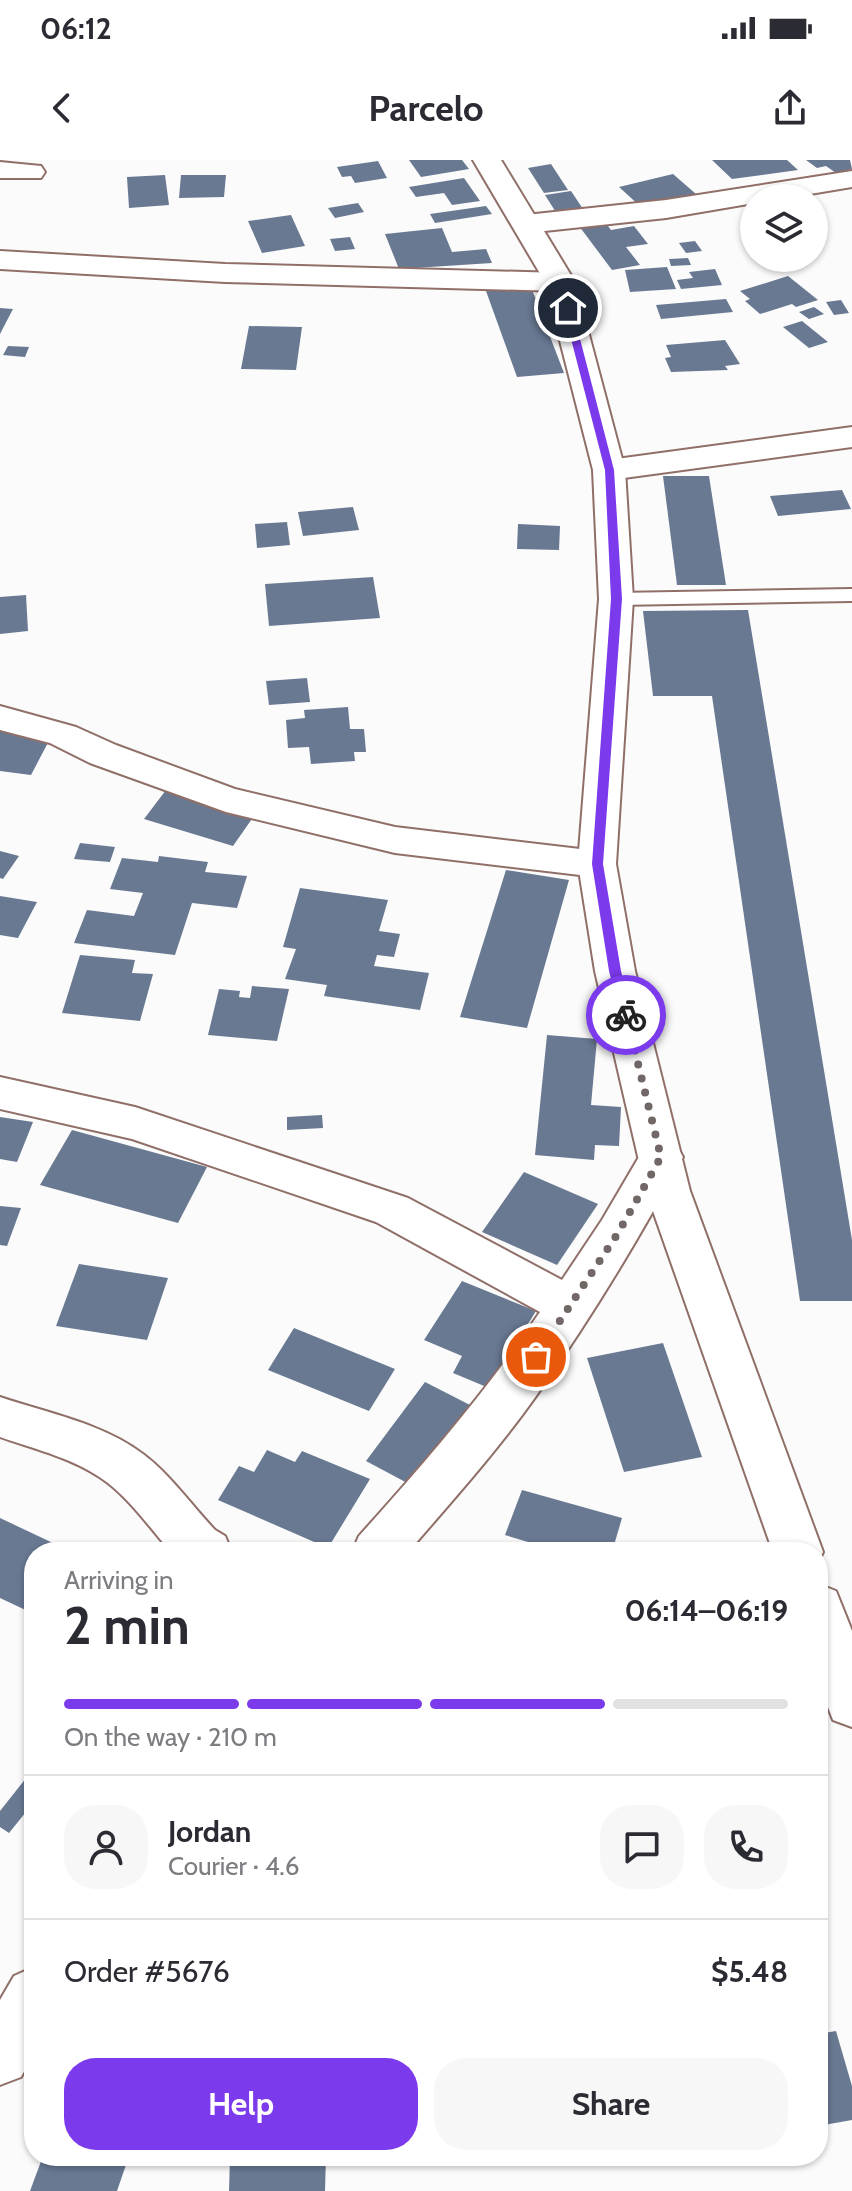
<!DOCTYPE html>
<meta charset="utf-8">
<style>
:root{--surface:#fff;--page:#f7f7f7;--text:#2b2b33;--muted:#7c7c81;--line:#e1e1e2;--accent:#7c3aed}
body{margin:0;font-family:Cabin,sans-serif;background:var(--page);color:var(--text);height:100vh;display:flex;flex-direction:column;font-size:30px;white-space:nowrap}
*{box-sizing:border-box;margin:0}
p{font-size:26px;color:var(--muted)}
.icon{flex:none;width:44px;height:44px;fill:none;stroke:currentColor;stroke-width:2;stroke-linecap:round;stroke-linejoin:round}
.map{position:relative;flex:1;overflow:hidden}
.panel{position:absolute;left:24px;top:1382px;width:804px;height:624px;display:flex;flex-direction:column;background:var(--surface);border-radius:32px;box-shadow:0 2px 6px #0004}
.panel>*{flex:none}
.buttons{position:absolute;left:740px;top:24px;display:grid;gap:16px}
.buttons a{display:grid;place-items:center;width:88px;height:88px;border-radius:50%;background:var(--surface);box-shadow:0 2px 6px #0004;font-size:40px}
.pin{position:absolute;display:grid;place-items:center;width:68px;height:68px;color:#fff;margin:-34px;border:4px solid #fff;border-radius:50%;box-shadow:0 2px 8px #0007}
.courier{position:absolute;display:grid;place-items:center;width:80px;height:80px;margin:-40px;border:6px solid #7c3aed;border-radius:50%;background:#fff;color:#222;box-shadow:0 2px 10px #0007}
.headline em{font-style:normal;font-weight:700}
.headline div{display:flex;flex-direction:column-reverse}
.headline{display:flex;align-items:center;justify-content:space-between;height:136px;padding:0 40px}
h1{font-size:52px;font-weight:700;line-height:60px}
.bar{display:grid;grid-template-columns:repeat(4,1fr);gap:12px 8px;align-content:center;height:96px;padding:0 40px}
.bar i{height:10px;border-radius:6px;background:var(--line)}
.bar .on{background:var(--accent)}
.bar p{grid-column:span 4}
.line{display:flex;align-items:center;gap:20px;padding:0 40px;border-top:2px solid var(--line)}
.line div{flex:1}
.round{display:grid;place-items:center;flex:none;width:84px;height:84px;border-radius:32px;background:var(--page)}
.primary-button{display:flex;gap:16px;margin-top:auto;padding:16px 40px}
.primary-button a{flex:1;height:92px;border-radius:32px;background:var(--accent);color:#fff;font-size:32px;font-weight:700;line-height:92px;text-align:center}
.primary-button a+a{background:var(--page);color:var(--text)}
.status{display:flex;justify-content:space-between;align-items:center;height:56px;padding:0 40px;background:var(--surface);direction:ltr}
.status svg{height:22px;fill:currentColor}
header{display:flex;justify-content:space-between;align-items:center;height:104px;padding:0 40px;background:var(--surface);font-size:36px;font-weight:700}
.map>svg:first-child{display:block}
.building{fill:#697992}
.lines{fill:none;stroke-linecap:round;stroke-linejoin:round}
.lane-casing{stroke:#906f69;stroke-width:4}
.street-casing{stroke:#906f69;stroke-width:4}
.secondary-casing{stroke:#906f69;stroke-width:4}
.lane{fill:#fff;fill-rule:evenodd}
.street{fill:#fff;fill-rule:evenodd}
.secondary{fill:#fff;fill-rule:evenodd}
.route{fill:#7c3aed}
.done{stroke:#706766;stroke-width:8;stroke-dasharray:0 14.4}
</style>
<div class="status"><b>06:12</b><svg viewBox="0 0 49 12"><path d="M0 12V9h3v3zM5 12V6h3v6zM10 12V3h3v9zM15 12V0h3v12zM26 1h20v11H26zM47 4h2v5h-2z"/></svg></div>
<header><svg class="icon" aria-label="back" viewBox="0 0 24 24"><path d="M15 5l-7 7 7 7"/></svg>Parcelo<svg class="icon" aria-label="share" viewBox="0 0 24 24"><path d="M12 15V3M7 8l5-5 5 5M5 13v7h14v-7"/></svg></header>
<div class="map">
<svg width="852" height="2031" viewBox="0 0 852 2031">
<rect width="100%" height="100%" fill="#fbfbfb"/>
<g class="building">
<polygon points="409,0 462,0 469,9 421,17"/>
<polygon points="712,0 787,0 798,10 732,19"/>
<polygon points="806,0 850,0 852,9 836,13 826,6 817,8"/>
<polygon points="378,1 387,18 355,23 351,16 342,17 337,7"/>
<polygon points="551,4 568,30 544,33 528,8"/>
<polygon points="673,14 696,34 641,47 619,27"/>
<polygon points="165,15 169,45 129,48 127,17"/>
<polygon points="181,15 226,15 224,37 179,38"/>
<polygon points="464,18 480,41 452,45 444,33 416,37 409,27"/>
<polygon points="571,31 583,49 557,54 545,35"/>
<polygon points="358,43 364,52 335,58 328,48"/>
<polygon points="486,46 492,54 435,63 430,54"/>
<polygon points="291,55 305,86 262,93 248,61"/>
<polygon points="605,62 611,70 634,66 648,84 626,87 640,105 612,110 579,66"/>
<polygon points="442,68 452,92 486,89 492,103 399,109 385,74"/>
<polygon points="350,77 355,89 335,91 330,79"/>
<polygon points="695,81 702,91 686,93 679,83"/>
<polygon points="688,98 691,105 671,106 669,99"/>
<polygon points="667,107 676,129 630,132 625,110"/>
<polygon points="715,109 722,125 681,129 677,120 693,118 689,112"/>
<polygon points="788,116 818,140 796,147 792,144 760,154 745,141 750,139 740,131"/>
<polygon points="531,127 564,213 517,217 486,131"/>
<polygon points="726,139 733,152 661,159 656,145"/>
<polygon points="841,140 849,153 834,155 826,142"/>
<polygon points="814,147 824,154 809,159 799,152"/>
<polygon points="0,148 13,149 0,174"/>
<polygon points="802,161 828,182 809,188 783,167"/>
<polygon points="249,166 302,167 296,210 241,209"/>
<polygon points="725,180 740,204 725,206 728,210 671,212 665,198 671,197 666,185"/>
<polygon points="8,186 29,187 25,197 3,195"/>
<polygon points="663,316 709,316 726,425 677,425"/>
<polygon points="842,330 851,349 778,356 770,336"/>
<polygon points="353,347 359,370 303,376 298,352"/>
<polygon points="287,362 290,385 257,388 255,364"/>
<polygon points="518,364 560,366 559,390 517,389"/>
<polygon points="373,417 380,458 269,466 265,424"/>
<polygon points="26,435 28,471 0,474 0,437"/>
<polygon points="748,450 852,1080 852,1141 800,1141 712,536 653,536 643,451"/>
<polygon points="307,518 310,542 269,545 266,521"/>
<polygon points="348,547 350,569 364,569 366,592 354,592 355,601 311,604 309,587 288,588 286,560 305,558 304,550"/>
<polygon points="0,567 52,575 31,615 0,611"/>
<polygon points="166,630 254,656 233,686 144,659"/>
<polygon points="80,683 115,687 110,702 74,699"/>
<polygon points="0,691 19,696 3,719 0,718"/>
<polygon points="159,696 208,702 205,712 247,716 237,748 192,743 175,795 74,783 87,750 134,756 143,733 110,729 122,698 158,702"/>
<polygon points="506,710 569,720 527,868 460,857"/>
<polygon points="300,728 388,740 379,771 400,774 394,797 377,795 374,806 429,813 420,850 324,836 327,825 285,819 296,789 283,787"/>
<polygon points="0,736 37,742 18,778 0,775"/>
<polygon points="80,795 135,800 132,813 153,814 140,861 62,853"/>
<polygon points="252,826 289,829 277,881 208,875 219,829 240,831 239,837 250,838"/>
<polygon points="547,875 597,879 591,945 621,947 619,986 595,985 594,1000 535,995"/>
<polygon points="322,955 323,968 287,970 287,957"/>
<polygon points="0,957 33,962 17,1002 0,999"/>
<polygon points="72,970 207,1007 178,1063 40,1025"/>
<polygon points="524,1012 598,1044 557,1105 482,1072"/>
<polygon points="0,1046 21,1048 7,1086 0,1085"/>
<polygon points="79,1104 168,1118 147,1180 56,1166"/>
<polygon points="462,1121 536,1151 489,1228 453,1213 462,1196 424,1180"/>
<polygon points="294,1168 395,1209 369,1251 268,1210"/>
<polygon points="663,1183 702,1297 624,1312 587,1198"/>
<polygon points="425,1222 470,1245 411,1325 366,1301"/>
<polygon points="267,1290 295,1302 302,1291 370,1319 328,1388 218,1340 239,1306 254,1312"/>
<polygon points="522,1330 622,1358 612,1392 561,1392 505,1375"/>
<polygon points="0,1358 72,1392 34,1392 34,1454 0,1438"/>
<polygon points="34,1608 34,1650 30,1647 9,1673 0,1667 0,1651"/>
<polygon points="836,1871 852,1926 852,1960 818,1966 818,1874"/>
<polygon points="43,1996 129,1996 117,2031 30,2031"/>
<polygon points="326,1996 325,2031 229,2031 230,1997"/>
</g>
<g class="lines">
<g class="lane-casing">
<polygon id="lane" points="852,429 852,441 616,445 606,439 616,433"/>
</g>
<g class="street-casing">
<g id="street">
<polygon points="0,2 41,6 45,12 41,18 0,18"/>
<polygon points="852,11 852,27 786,38 754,38 754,43 666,58 526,73 516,70 512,64 516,58 526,55 666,40"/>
<polygon points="0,91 225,104 560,113 570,116 575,122 570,128 560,131 225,122 0,109"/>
<polygon points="852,267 852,287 609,320 597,317 593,310 597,303 609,300"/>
<polygon points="0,546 76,567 116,585 235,629 395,667 597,691 611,695 616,704 611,713 597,717 395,693 226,652 90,603 50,583 0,570"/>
<path d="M0 917 135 947 408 1038 562 1120 602 1060 646 985 661 980 676 985 683 997C639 1079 590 1160 536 1236 497 1291 452 1341 408 1392H352L359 1376C424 1304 486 1232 540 1152L376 1062 132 979 0 949Z"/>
<path d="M0 1237C47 1253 102 1263 143 1294 171 1315 191 1345 215 1370L225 1376 232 1392H171C151 1369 132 1342 108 1323 77 1299 37 1290 0 1277Z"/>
<polygon points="34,1807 34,1893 21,1917 0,1925 0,1840 14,1816"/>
</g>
</g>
<g class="secondary-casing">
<g id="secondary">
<polygon points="473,0 501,0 575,122 625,310 633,439 616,704 635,811 690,1031 823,1392 818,1403 818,1392 773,1392 646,1031 595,811 578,704 599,439 593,310 545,122"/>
<polygon points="818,1424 836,1431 852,1471 852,1567 833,1560 818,1521"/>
</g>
</g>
<use href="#lane" class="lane"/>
<use href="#street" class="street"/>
<use href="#secondary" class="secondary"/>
</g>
<polygon class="route" points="568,146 572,148 614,310 622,439 603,704 621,811 632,855 626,859 620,855 609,811 592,704 611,439 605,310 563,148"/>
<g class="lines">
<polyline class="done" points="536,1197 618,1073 661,997 626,855"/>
</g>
</svg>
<div class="buttons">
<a><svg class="icon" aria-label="layers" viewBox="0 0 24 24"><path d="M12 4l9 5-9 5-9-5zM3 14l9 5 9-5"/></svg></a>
</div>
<div class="pin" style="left:536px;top:1197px;background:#ea580c"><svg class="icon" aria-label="bag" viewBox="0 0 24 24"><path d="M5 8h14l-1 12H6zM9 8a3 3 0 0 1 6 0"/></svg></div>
<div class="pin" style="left:568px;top:148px;background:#1f2937"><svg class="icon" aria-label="home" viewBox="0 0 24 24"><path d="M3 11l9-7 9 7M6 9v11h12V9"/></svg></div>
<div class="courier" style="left:626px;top:855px"><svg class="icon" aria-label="bike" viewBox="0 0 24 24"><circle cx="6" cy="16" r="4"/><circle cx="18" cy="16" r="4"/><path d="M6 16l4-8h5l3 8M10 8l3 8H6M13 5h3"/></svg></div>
<section class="panel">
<div class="headline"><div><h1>2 min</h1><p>Arriving in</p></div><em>06:14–06:19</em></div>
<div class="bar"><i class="on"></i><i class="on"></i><i class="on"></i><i></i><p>On the way · 210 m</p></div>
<div class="line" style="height:144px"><a class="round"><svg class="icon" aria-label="person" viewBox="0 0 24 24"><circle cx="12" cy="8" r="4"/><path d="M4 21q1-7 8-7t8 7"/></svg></a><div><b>Jordan</b><p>Courier · 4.6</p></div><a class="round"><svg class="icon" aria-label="chat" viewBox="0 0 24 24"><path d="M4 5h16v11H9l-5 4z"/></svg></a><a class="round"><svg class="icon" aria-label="phone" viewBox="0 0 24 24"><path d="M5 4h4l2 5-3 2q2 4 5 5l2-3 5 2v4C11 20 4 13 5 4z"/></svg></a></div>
<div class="line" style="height:104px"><div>Order #5676</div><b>$5.48</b></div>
<div class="primary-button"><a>Help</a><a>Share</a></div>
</section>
</div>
